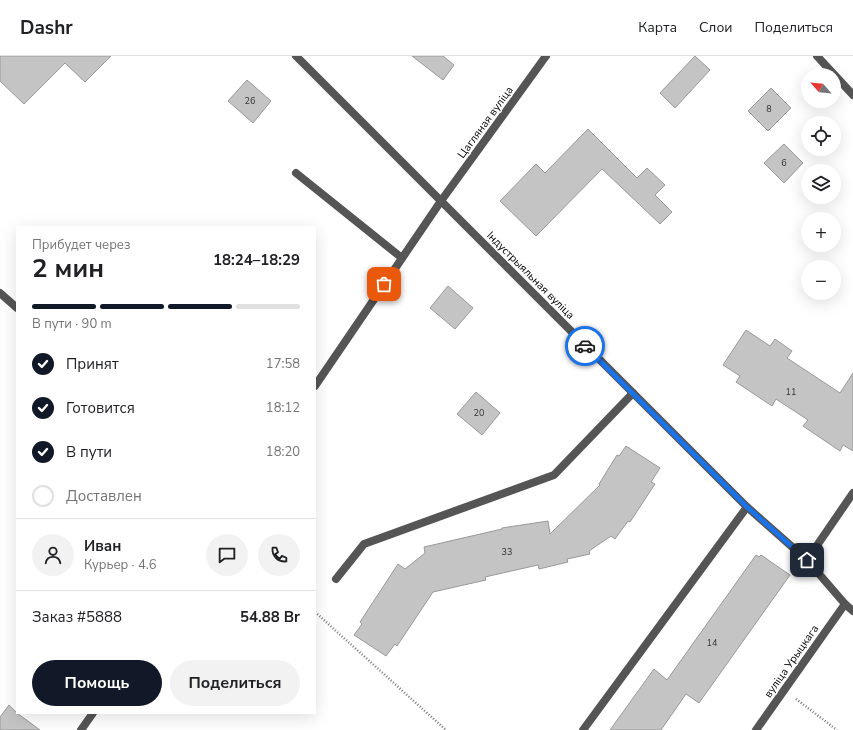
<!DOCTYPE html>
<html lang="ru">
<meta charset="utf-8">
<style>
:root{--surface:#fff;--page:#f2f2f2;--text:#202124;--muted:#757577;--line:#e0e0e0;--accent:#111827}
body{margin:0;font-family:"Nunito Sans",sans-serif;background:var(--page);color:var(--text);height:100vh;display:flex;flex-direction:column;font-size:15px;white-space:nowrap}
*{box-sizing:border-box;margin:0}
p{font-size:13px;color:var(--muted)}
.icon{flex:none;width:22px;height:22px;fill:none;stroke:currentColor;stroke-width:2;stroke-linecap:round;stroke-linejoin:round}
.map{position:relative;flex:1;overflow:hidden}
.sheet{position:absolute;left:16px;top:170px;width:300px;height:488px;display:flex;flex-direction:column;background:var(--surface);border-radius:0px;box-shadow:0 4px 16px #0002}
.sheet>*{flex:none}
.needle{width:26px;rotate:297deg}
.buttons{position:absolute;left:801px;top:12px;display:grid;gap:8px}
.buttons a{display:grid;place-items:center;width:40px;height:40px;border-radius:50%;background:var(--surface);box-shadow:0 4px 16px #0002;font-size:20px}
.pin{position:absolute;display:grid;place-items:center;width:34px;height:34px;color:#fff;margin:-17px;border-radius:8px;box-shadow:0 2px 6px #0006}
.courier{position:absolute;display:grid;place-items:center;width:40px;height:40px;margin:-20px;border:3px solid #1a73e8;border-radius:50%;background:#fff;color:#222;box-shadow:0 1px 5px #0007}
.summary em{font-style:normal;font-weight:700}
.summary div{display:flex;flex-direction:column-reverse}
.summary{display:flex;align-items:center;justify-content:space-between;height:68px;padding:0 16px}
h1{font-size:26px;font-weight:700;line-height:30px}
.bar{display:grid;grid-template-columns:repeat(4,1fr);gap:6px 4px;align-content:center;height:48px;padding:0 16px}
.bar i{height:5px;border-radius:3px;background:var(--line)}
.bar .current{background:var(--accent)}
.bar p{grid-column:span 4}
.line{display:flex;align-items:center;gap:10px;padding:0 16px;border-top:1px solid var(--line)}
.line div{flex:1}
.round{display:grid;place-items:center;flex:none;width:42px;height:42px;border-radius:21px;background:var(--page)}
ol{padding:0 16px;list-style:none}
li{display:flex;align-items:center;gap:12px;height:44px}
li p{margin-inline-start:auto}
li .icon{padding:4px;border-radius:50%;background:var(--accent);color:#fff;stroke-width:4}
li:last-child{color:var(--muted)}
li i{width:22px;height:22px;border:2px solid var(--line);border-radius:50%}
.cta{display:flex;gap:8px;margin-top:auto;padding:8px 16px}
.cta a{flex:1;height:46px;border-radius:24px;background:var(--accent);color:#fff;font-size:16px;font-weight:700;line-height:46px;text-align:center}
.cta a+a{background:var(--page);color:var(--text)}
header{display:flex;align-items:center;gap:24px;box-sizing:border-box;height:56px;padding:0 20px;background:var(--surface);border-bottom:1px solid var(--line)}
header strong{font-size:19px}
nav{display:flex;gap:22px;margin-inline-start:auto;font-size:14px}
.map>svg:first-child{display:block}
.building{fill:#c4c4c4;stroke:#999}
.lines{fill:none;stroke-linecap:round;stroke-linejoin:round}
.path{stroke:#777;stroke-width:2.5;stroke-dasharray:1 2;stroke-linecap:butt}
.service{stroke:#555;stroke-width:8}
.minor{stroke:#555;stroke-width:8}
.done{stroke:#595959;stroke-width:4;stroke-dasharray:0 7.2}
.route{stroke:#1a73e8;stroke-width:5}
.labels{text-anchor:middle;stroke-width:3;stroke-linejoin:round;paint-order:stroke}
.number-label{font-size:9px;fill:#313131}
.street-label{font-size:11px;fill:#000;stroke:#fff}
</style>
<header>
<strong>Dashr</strong>
<nav><a>Карта</a><a>Слои</a><a>Поделиться</a></nav>
</header>
<div class="map">
<svg width="853" height="674" viewBox="0 0 853 674">
<rect width="100%" height="100%" fill="#fff"/>
<g class="building">
<polygon points="0,0 111,0 85,26 65,7 24,48 0,25"/>
<polygon points="412,0 443,0 454,9 443,24"/>
<polygon points="695,0 710,14 675,52 660,37"/>
<polygon points="247,24 271,45 253,67 228,45"/>
<polygon points="771,32 791,52 768,75 748,55"/>
<polygon points="588,73 637,122 647,112 665,129 655,139 672,156 660,168 602,113 536,180 500,145 536,108 545,117"/>
<polygon points="784,88 803,107 784,127 764,107"/>
<polygon points="448,230 473,252 455,273 430,252"/>
<polygon points="746,274 770,290 775,283 792,295 787,302 840,337 853,317 853,395 843,389 840,395 803,370 808,364 776,343 772,350 736,326 740,320 723,309"/>
<polygon points="476,336 500,357 482,379 457,358"/>
<polygon points="626,390 660,412 651,426 655,428 630,466 628,465 615,483 611,480 589,495 590,498 567,503 568,506 539,513 538,509 485,521 486,524 433,536 397,590 395,588 386,600 354,579 362,568 360,566 398,508 405,513 425,497 424,491 502,473 502,472 548,465 550,478 600,429 599,428 617,399 619,400"/>
<polygon points="756,499 759,501 761,499 790,519 699,647 686,638 661,674 610,674 654,613 667,624"/>
<polygon points="9,649 17,657 40,674 0,674 0,661"/>
</g>
<g class="lines">
<g class="path">
<polyline points="315,556 446,674"/>
<polyline points="796,643 837,674"/>
</g>
<g class="service">
<polyline points="296,117 402,202"/>
<polyline points="336,523 364,488 554,419 633,337"/>
<polyline points="583,674 747,451"/>
</g>
<g class="minor">
<polyline points="296,0 747,451 807,504 845,548 853,555"/>
<polyline points="817,0 853,39"/>
<polyline points="0,237 17,252"/>
<polyline points="315,330 441,145 546,0"/>
<polyline points="807,504 853,437"/>
<polyline points="81,674 93,657"/>
<polyline points="756,674 845,548"/>
</g>
</g>
<g class="lines">
<polyline class="done" points="384,228 441,145 585,290"/>
<polyline class="route" points="585,290 747,451 807,504"/>
</g>
<g class="labels">
<g class="number-label">
<text x="250" y="48">26</text>
<text x="769" y="56">8</text>
<text x="784" y="110">6</text>
<text x="791" y="339">11</text>
<text x="479" y="360">20</text>
<text x="507" y="499">33</text>
<text x="712" y="590">14</text>
</g>
<g class="street-label">
<text transform="translate(485 66) rotate(-54)" y="4">Цагляная вуліца</text>
<text transform="translate(531 219) rotate(45)" y="4">Індустрыяльная вуліца</text>
<text transform="translate(791 605) rotate(-55)" y="4">вуліца Урыцкага</text>
</g>
</g>
</svg>
<div class="buttons">
<a><svg class="needle" viewBox="-14 -14 28 28"><path d="M0-13l5 13h-10z" fill="#e53935"/><path d="M0 13l5-13h-10z" fill="#757577"/></svg></a>
<a><svg class="icon" aria-label="locate" viewBox="0 0 24 24"><circle cx="12" cy="12" r="6"/><path d="M12 2v4M12 18v4M2 12h4M18 12h4"/></svg></a>
<a><svg class="icon" aria-label="layers" viewBox="0 0 24 24"><path d="M12 4l9 5-9 5-9-5zM3 14l9 5 9-5"/></svg></a>
<a>+</a>
<a>−</a>
</div>
<div class="pin" style="left:384px;top:228px;background:#ea580c"><svg class="icon" aria-label="bag" viewBox="0 0 24 24"><path d="M5 8h14l-1 12H6zM9 8a3 3 0 0 1 6 0"/></svg></div>
<div class="pin" style="left:807px;top:504px;background:#1f2937"><svg class="icon" aria-label="home" viewBox="0 0 24 24"><path d="M3 11l9-7 9 7M6 9v11h12V9"/></svg></div>
<div class="courier" style="left:585px;top:290px"><svg class="icon" aria-label="car" viewBox="0 0 24 24"><path d="M5 17H2v-5l4-1 3-4h7l3 4 3 1v5h-3M9 17h6M6 11h13"/><circle cx="7" cy="17" r="2"/><circle cx="17" cy="17" r="2"/></svg></div>
<section class="sheet">
<div class="summary"><div><h1>2 мин</h1><p>Прибудет через</p></div><em>18:24–18:29</em></div>
<div class="bar"><i class="current"></i><i class="current"></i><i class="current"></i><i></i><p>В пути · 90 m</p></div>
<ol>
<li><svg class="icon" aria-label="check" viewBox="0 0 24 24"><path d="M5 12l5 5 9-10"/></svg>Принят<p>17:58</p></li>
<li><svg class="icon" aria-label="check" viewBox="0 0 24 24"><path d="M5 12l5 5 9-10"/></svg>Готовится<p>18:12</p></li>
<li><svg class="icon" aria-label="check" viewBox="0 0 24 24"><path d="M5 12l5 5 9-10"/></svg>В пути<p>18:20</p></li>
<li><i></i>Доставлен</li>
</ol>
<div class="line" style="height:72px"><a class="round"><svg class="icon" aria-label="person" viewBox="0 0 24 24"><circle cx="12" cy="8" r="4"/><path d="M4 21q1-7 8-7t8 7"/></svg></a><div><b>Иван</b><p>Курьер · 4.6</p></div><a class="round"><svg class="icon" aria-label="chat" viewBox="0 0 24 24"><path d="M4 5h16v11H9l-5 4z"/></svg></a><a class="round"><svg class="icon" aria-label="phone" viewBox="0 0 24 24"><path d="M5 4h4l2 5-3 2q2 4 5 5l2-3 5 2v4C11 20 4 13 5 4z"/></svg></a></div>
<div class="line" style="height:52px"><div>Заказ #5888</div><b>54.88 Br</b></div>
<div class="cta"><a>Помощь</a><a>Поделиться</a></div>
</section>
</div>
